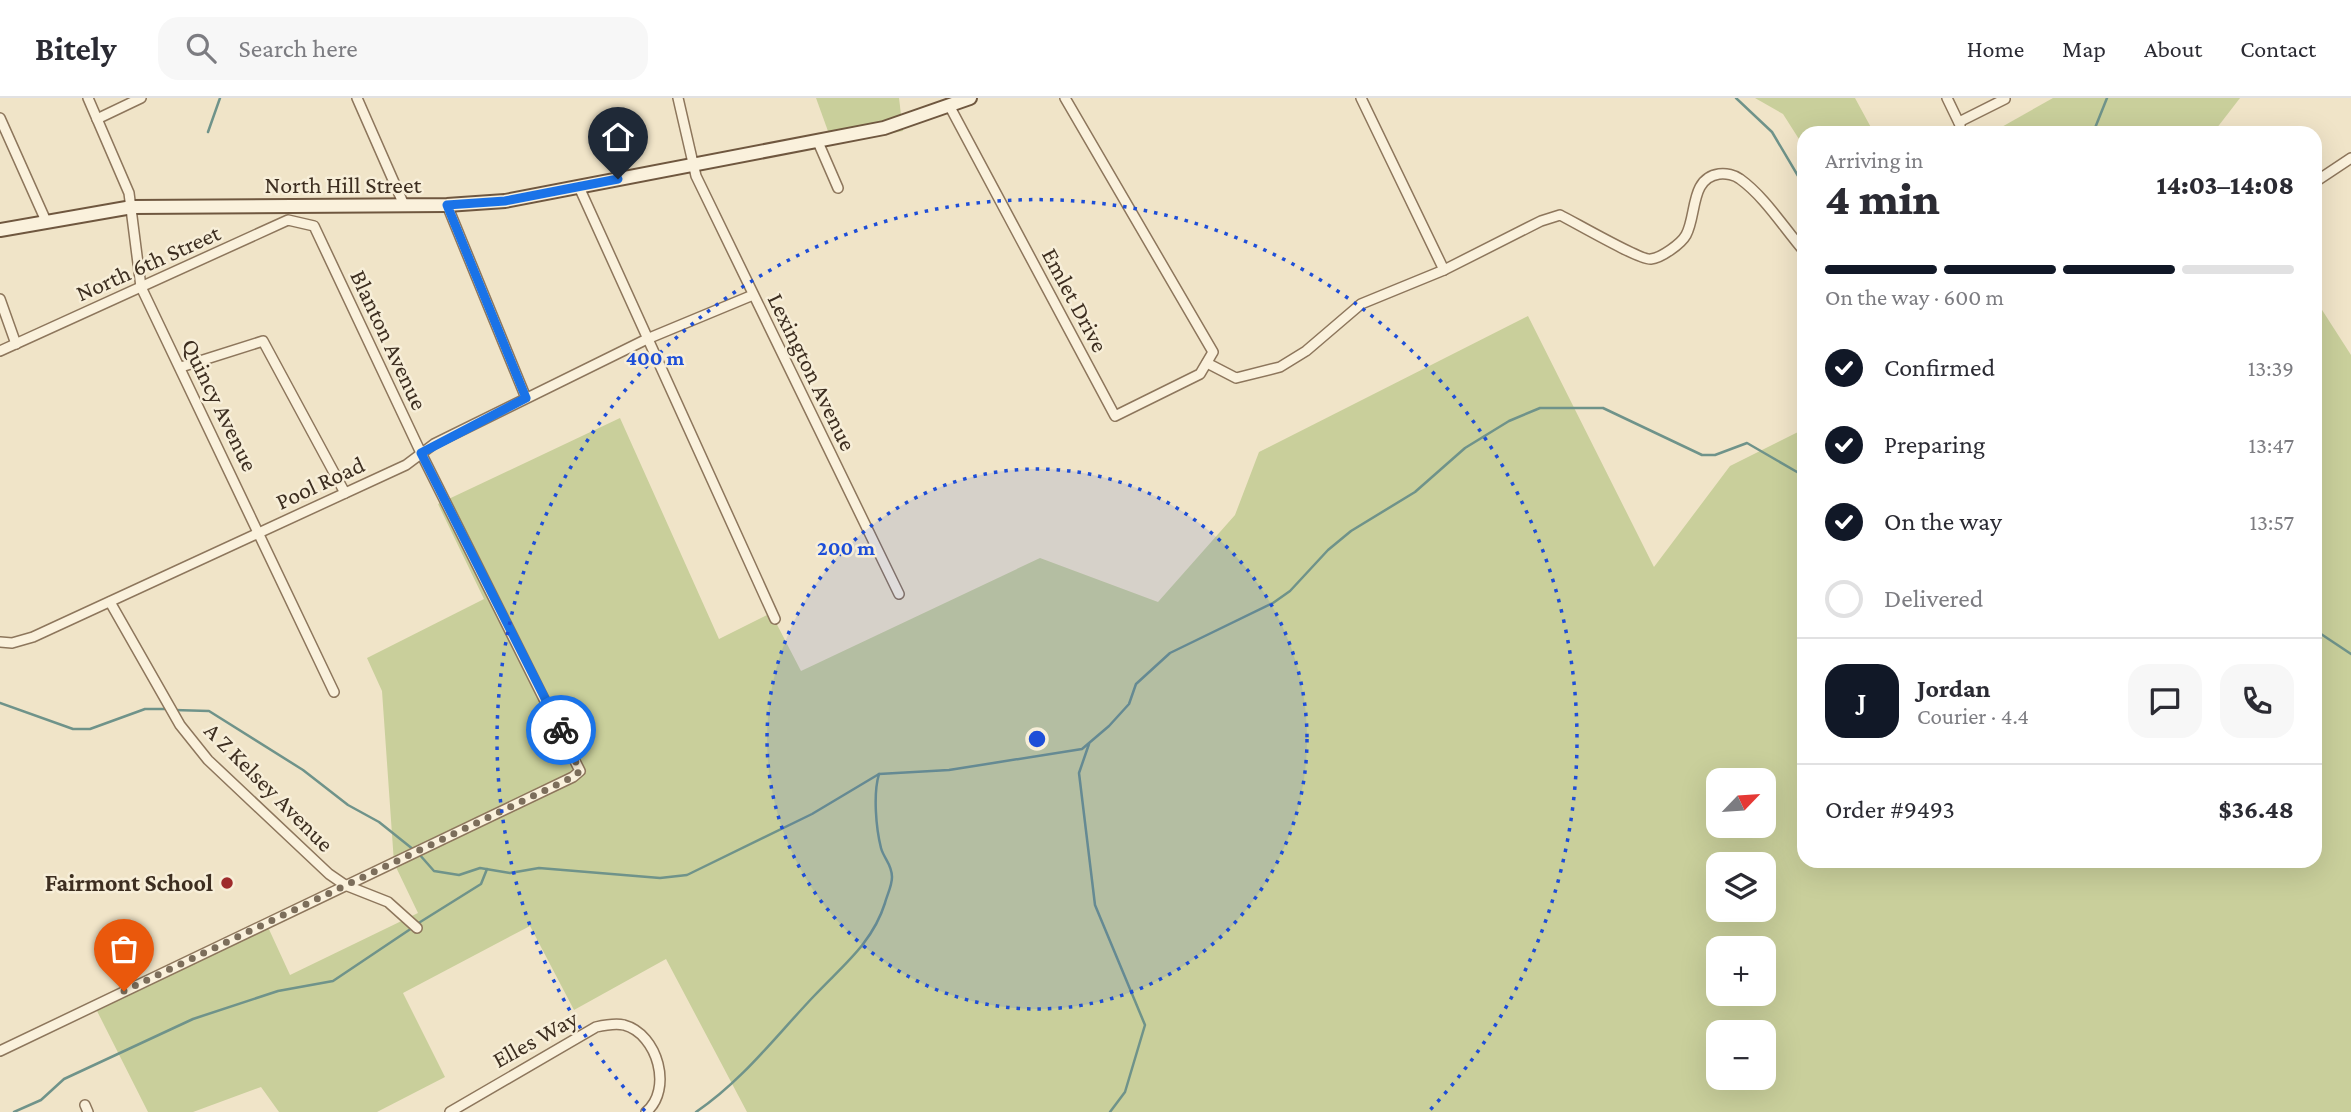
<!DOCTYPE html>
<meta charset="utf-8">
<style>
:root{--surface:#fff;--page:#f7f7f7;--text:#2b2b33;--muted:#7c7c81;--line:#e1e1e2;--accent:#111827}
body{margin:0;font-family:"Crimson Pro",serif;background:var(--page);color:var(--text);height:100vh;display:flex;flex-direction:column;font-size:26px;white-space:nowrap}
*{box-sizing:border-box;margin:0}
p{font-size:23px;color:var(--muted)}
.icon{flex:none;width:38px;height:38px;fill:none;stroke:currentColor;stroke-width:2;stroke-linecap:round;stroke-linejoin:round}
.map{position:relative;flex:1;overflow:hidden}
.side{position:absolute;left:1797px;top:28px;width:525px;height:742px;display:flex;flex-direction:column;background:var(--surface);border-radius:21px;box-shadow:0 7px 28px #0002}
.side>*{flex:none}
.needle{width:46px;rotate:65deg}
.buttons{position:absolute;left:1706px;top:670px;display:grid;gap:14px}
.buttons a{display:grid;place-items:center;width:70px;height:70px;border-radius:14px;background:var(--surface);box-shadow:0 7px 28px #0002;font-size:35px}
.pin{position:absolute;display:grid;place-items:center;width:60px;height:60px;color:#fff;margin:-72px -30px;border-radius:50% 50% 50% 0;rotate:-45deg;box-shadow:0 0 7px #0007}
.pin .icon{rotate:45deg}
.courier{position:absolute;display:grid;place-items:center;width:70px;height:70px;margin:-35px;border:5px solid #1a73e8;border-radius:50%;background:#fff;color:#222;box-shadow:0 2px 9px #0007}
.summary em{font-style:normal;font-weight:800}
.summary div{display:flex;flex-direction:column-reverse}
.summary{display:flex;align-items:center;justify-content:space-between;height:119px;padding:0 28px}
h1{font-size:46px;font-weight:800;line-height:52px}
.bar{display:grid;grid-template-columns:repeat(4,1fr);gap:10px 7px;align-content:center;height:84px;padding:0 28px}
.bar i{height:9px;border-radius:5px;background:var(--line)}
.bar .active{background:var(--accent)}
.bar p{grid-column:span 4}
.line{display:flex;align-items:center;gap:18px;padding:0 28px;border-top:2px solid var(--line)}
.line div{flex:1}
.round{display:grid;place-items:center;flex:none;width:74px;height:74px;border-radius:21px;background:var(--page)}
ol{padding:0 28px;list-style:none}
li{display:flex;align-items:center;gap:21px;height:77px}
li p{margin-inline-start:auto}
li .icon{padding:7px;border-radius:50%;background:var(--accent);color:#fff;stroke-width:4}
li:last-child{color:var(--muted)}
li i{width:38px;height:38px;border:4px solid var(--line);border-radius:50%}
header{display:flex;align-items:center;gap:42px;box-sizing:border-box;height:98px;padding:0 35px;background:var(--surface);border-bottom:2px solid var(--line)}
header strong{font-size:33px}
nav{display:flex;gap:38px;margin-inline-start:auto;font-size:24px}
.search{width:490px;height:63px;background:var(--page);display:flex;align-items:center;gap:18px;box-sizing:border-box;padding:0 24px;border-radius:21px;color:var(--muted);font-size:26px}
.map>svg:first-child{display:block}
.green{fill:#c9cf9b;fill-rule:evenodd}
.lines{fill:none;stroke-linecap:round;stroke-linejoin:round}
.stream{stroke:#6f938a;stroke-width:2.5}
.street-casing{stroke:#8d765c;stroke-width:12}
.secondary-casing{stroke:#6f573f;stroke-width:16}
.street{stroke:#faf1dc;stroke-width:9}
.secondary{stroke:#faf1dc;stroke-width:12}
.done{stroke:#7c6e5b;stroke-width:7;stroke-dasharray:0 12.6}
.route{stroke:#1a73e8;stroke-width:9}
.ring{fill:none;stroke:#1d4ed8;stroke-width:3.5;stroke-dasharray:3.5 7}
.poi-dot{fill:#9e2a2b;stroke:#f7eed8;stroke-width:2.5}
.labels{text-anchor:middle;stroke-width:5;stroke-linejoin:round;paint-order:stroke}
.street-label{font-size:24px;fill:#3d2e20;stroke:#f7eed8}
.poi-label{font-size:24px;font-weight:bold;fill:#3d2e20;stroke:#f7eed8;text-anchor:end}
.centre{fill:#1d4ed8;stroke:#f7eed8;stroke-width:3.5}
.ring-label{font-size:21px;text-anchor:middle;font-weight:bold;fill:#1d4ed8;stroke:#f7eed8;stroke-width:5;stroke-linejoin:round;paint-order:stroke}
</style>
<header>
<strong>Bitely</strong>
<div class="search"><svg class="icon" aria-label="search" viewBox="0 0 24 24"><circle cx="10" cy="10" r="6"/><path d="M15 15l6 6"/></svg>Search here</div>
<nav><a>Home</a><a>Map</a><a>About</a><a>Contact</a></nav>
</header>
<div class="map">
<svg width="2351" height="1014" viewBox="0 0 2351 1014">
<rect width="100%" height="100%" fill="#f0e4c8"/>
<g class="green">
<polygon points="816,0 899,0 903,33 833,47"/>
<polygon points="1755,0 1855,0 1874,35 1804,35 1804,49 1783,16"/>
<polygon points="2053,0 2240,0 2213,35 1991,35"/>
<path d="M2315 201 2351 257V1014H747L666 861 574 912 530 828 403 895 445 979 377 1014H279L261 989 193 1014H148L96 911 267 827 290 877 418 815 394 765 382 593 367 560 484 501 438 406 620 320 719 541 771 515 801 573 1040 460 1158 504 1235 417 1259 354 1528 218 1654 469 1730 368 1804 331V763H2315ZM1718 682H1764V728H1718ZM1718 766H1764V812H1718ZM1718 850H1764V896H1718ZM1718 934H1764V980H1718Z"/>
</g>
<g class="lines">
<g class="stream">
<polyline points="1736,0 1772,34 1804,88"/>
<polyline points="208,34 220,0"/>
<polyline points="2093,35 2107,0"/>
<polyline points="2315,532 2351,556"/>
<polyline points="0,605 73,631 90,631 145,611 167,611"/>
<polyline points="174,612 209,613 303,672 348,707 379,724 414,752"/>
<polyline points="1089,646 1079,675 1095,807 1145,927 1125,994 1110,1014"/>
<polyline points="419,756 434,773 459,777 480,770 510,775 539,770 660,780 687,777 812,716 879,676 949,672 1082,651 1109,628 1129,606 1136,586 1170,555 1273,505 1290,493 1328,452 1351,433 1415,394 1465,350 1509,323 1540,310 1603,310 1702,357 1715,357 1747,345 1804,378"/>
<polyline points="417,826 481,786 487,771"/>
<polyline points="14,1014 41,1002 64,981 193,921 278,893 333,883 412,830"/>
<path d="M696 1014C743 982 775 939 814 898 842 868 872 846 885 805 887 797 892 788 892 779 892 766 884 761 881 750 876 730 873 696 879 676"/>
</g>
<g class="street-casing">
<g id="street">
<polyline points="88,0 129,95 141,189 334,594"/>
<polyline points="357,0 404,107"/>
<polyline points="678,0 696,78 899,496"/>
<polyline points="1361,0 1444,172"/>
<polyline points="1947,0 1960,27"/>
<polyline points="950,9 1115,318 1200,276 1213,254 1065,0"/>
<polyline points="0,20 46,123"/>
<polyline points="97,21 141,0"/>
<polyline points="1959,24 2005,1"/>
<polyline points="818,44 838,90"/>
<polyline points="2315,84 2351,60"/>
<polyline points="579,89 775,521"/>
<polyline points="447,107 526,300"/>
<polyline points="0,201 16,246"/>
<polyline points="0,253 288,122 314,128 421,355 580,673 573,679 0,953"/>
<path d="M1207 265 1236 280 1280 269 1306 253 1361 206 1444 172 1541 123 1560 117C1576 125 1641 163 1651 161 1661 160 1681 146 1686 137 1697 117 1690 80 1719 76 1726 75 1735 77 1740 81 1765 99 1784 130 1804 153"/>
<polyline points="181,269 263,243 345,395"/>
<polyline points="110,504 180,627 208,662 329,776 345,787 388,804 417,830"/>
<polyline points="0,544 12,545 33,539 406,367 434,346 647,241 753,197"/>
<polyline points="85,1007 88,1014"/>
<path d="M450 1014 596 929C605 927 615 925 624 927 658 936 673 992 646 1014"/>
</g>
</g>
<g class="secondary-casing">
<polyline id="secondary" points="0,132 132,109 447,107 505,103 884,30 970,0"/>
</g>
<use href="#street" class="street"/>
<use href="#secondary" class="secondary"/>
</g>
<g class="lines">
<polyline class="done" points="124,893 573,679 580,673 561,632"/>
<polyline class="route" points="561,632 421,355 526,300 447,107 505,103 618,81"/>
</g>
<circle cx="1037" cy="641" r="270" fill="#1d4ed8" fill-opacity=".12"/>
<g class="ring">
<circle cx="1037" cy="641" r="270"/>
<path d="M645 1013A540 540 0 1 1 1429 1013"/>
</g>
<circle class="poi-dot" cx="227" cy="785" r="7"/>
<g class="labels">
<g class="street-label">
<text x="343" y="95">North Hill Street</text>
<text transform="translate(148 165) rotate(-24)" y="8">North 6th Street</text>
<text transform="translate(1075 202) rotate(62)" y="8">Emlet Drive</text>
<text transform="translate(389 242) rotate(65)" y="8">Blanton Avenue</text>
<text transform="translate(812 274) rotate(64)" y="8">Lexington Avenue</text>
<text transform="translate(220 307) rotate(64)" y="8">Quincy Avenue</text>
<text transform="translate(320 385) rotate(-25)" y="8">Pool Road</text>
<text transform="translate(269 689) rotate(45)" y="8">A Z Kelsey Avenue</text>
<text transform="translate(535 941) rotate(-29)" y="8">Elles Way</text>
</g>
<g class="poi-label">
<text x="213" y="793">Fairmont School</text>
</g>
</g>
<circle cx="1037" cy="641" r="10" class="centre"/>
<g class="ring-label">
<text x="655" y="267">400 m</text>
<text x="846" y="457">200 m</text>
</g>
</svg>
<div class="buttons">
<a><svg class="needle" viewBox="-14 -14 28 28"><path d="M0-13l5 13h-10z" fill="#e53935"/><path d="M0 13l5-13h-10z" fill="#7c7c81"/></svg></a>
<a><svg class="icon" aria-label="layers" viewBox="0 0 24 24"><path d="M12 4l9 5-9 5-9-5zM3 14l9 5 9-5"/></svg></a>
<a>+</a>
<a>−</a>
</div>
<div class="pin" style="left:124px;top:893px;background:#ea580c"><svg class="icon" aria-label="bag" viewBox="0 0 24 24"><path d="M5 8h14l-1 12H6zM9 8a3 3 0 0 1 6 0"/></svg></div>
<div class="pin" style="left:618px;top:81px;background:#1f2937"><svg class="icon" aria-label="home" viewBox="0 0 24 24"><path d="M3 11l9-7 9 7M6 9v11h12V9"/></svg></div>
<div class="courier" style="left:561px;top:632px"><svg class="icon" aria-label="bike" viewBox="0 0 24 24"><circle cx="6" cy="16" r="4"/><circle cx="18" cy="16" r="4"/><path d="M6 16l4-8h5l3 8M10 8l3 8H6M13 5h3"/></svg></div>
<section class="side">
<div class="summary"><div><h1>4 min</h1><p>Arriving in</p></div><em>14:03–14:08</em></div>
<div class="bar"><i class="active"></i><i class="active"></i><i class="active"></i><i></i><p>On the way · 600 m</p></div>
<ol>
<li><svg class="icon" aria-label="check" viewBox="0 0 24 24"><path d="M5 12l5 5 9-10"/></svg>Confirmed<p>13:39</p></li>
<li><svg class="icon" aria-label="check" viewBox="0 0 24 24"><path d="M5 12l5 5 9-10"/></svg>Preparing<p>13:47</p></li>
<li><svg class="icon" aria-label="check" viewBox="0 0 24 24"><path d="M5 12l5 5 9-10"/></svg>On the way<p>13:57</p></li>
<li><i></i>Delivered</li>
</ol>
<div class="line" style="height:126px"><b class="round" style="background:var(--accent);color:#fff">J</b><div><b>Jordan</b><p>Courier · 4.4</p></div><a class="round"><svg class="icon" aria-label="chat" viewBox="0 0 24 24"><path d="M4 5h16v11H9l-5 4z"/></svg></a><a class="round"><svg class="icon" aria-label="phone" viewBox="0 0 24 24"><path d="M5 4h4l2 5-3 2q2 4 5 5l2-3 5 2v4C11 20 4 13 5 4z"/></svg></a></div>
<div class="line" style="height:91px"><div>Order #9493</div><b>$36.48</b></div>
</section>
</div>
